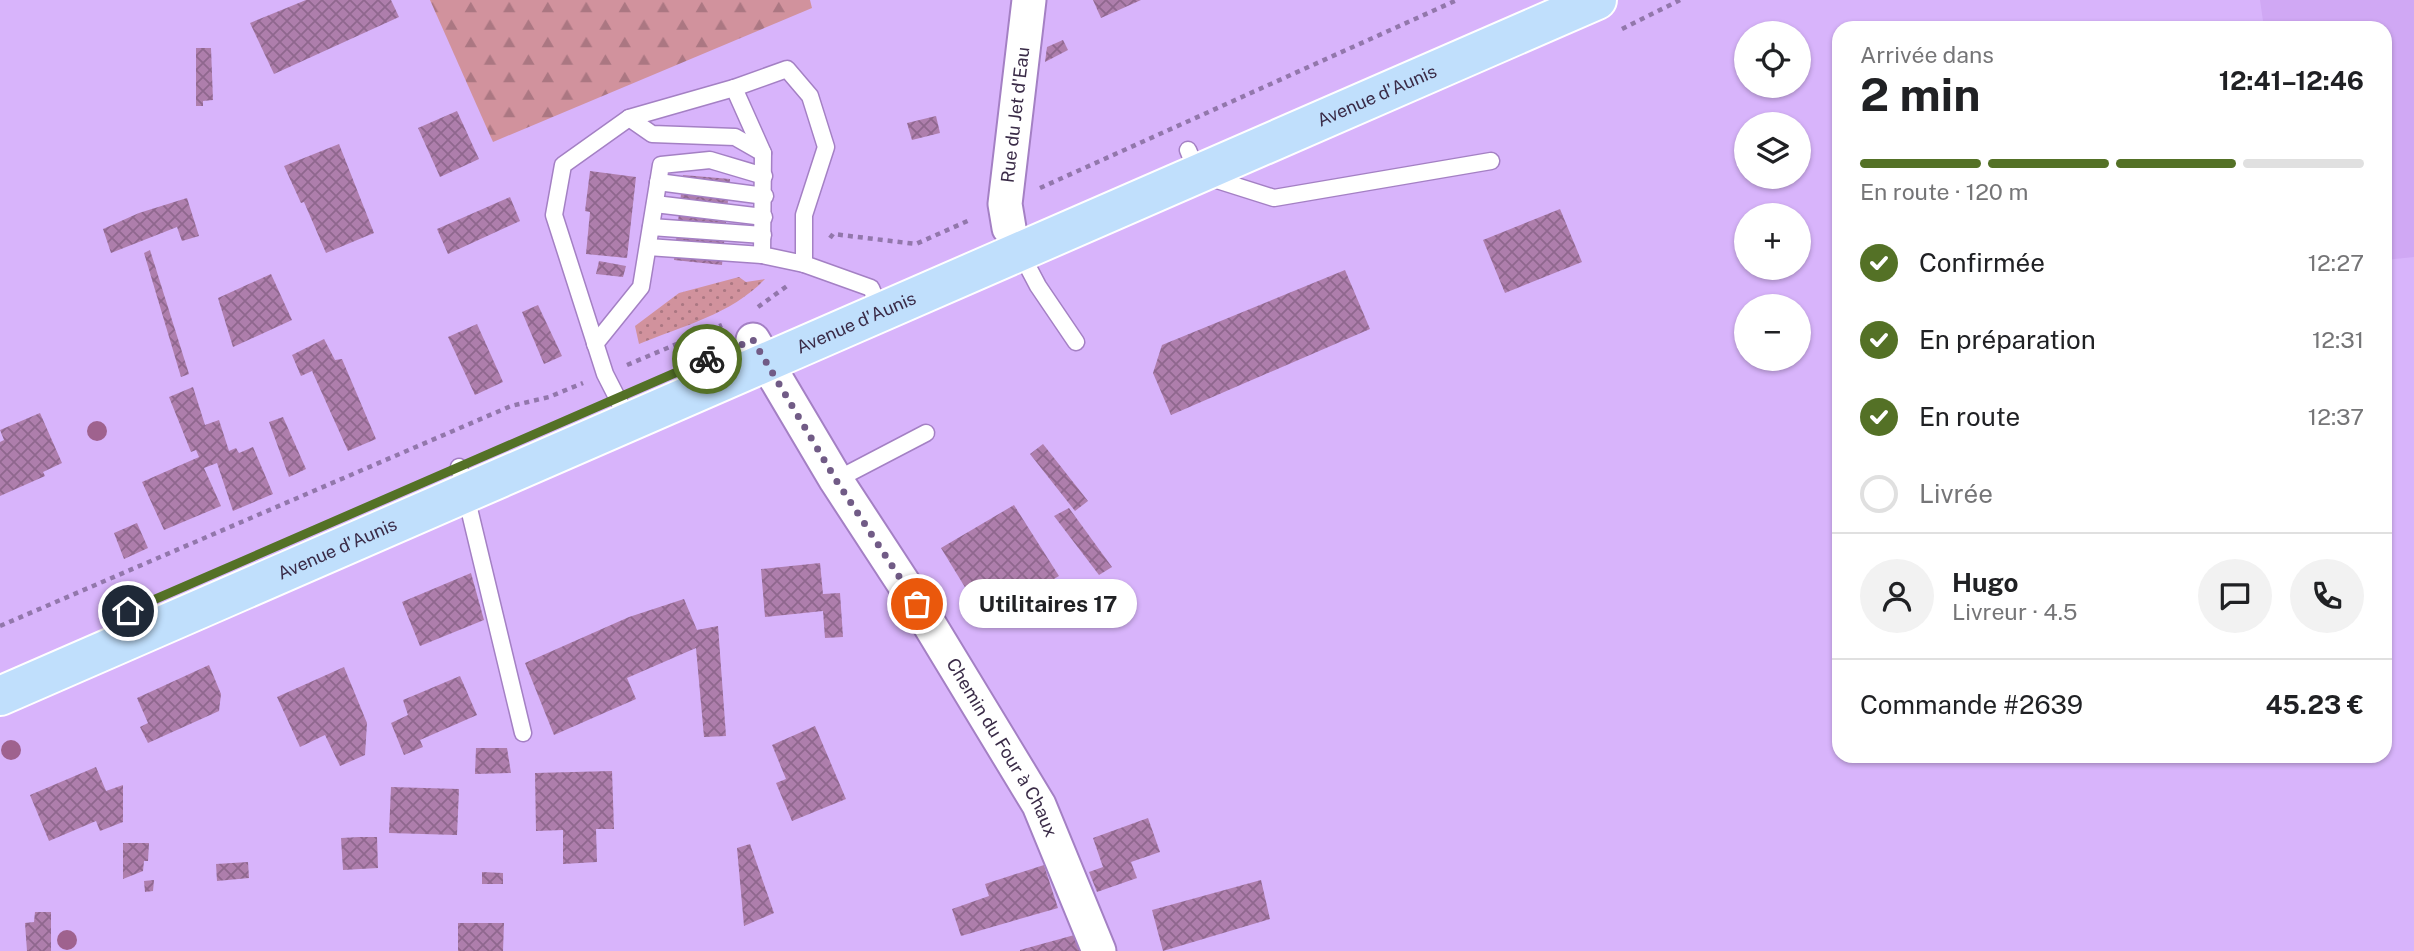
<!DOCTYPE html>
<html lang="fr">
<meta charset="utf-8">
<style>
:root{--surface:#fff;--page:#f2f2f2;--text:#202124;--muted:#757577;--line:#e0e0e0;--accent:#547126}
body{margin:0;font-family:"Public Sans",sans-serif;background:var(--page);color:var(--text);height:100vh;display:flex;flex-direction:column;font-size:26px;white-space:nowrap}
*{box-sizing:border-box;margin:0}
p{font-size:23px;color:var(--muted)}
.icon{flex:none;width:38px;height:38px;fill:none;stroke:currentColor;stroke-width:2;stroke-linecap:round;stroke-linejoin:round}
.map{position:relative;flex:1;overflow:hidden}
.drawer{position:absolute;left:1832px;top:21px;width:560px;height:742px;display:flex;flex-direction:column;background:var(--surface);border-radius:21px;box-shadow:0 2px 5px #0004}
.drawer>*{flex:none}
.tools{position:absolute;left:1734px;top:21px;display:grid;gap:14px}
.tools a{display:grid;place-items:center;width:77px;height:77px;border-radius:50%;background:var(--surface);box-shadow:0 2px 5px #0004;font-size:35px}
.pin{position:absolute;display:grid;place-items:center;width:60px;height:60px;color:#fff;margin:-30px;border:4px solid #fff;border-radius:50%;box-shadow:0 2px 7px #0007}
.courier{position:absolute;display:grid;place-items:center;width:70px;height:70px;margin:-35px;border:5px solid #547126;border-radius:50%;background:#fff;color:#222;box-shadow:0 2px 9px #0007}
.bubble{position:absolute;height:49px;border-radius:24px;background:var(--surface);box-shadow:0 2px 5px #0004;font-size:23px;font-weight:700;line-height:49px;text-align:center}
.head em{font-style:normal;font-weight:700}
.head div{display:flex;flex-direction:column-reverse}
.head{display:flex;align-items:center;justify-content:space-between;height:119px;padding:0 28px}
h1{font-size:46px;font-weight:700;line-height:52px}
.bar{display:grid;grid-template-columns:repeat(4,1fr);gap:10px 7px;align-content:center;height:84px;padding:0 28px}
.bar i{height:9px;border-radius:5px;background:var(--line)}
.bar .on{background:var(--accent)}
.bar p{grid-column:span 4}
.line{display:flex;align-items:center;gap:18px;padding:0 28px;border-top:2px solid var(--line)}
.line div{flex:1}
.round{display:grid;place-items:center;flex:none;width:74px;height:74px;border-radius:37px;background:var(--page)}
ol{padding:0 28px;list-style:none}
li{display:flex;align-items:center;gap:21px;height:77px}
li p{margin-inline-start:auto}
li .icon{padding:7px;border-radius:50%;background:var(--accent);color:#fff;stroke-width:4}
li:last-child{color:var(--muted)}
li i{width:38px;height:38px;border:4px solid var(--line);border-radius:50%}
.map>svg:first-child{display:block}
.built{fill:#d0a8f4}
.grass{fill:url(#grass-dots)}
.forest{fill:url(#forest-firs)}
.building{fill:url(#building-cross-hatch)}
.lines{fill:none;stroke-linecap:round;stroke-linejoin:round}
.service-casing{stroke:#a480c4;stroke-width:19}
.minor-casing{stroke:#a480c4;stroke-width:37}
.primary-casing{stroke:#fff;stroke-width:42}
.path{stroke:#9277ab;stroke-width:4.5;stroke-dasharray:5 5;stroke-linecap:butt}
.service{stroke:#fff;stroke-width:16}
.minor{stroke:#fff;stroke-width:33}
.primary{stroke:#c0dffc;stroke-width:38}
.tree{fill:#9f628e}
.done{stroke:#715b86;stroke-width:7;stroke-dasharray:0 12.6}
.route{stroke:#547126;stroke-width:9}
.labels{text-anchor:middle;stroke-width:5;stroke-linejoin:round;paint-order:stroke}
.street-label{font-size:18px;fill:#3a2b47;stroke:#eedffd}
</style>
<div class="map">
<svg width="2414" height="951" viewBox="0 0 2414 951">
<defs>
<pattern id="grass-dots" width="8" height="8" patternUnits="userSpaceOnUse" patternTransform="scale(1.75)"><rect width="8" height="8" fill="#d1929d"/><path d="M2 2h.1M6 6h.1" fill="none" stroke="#ab7782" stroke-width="1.8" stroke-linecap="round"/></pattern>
<pattern id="forest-firs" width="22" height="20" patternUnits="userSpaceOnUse" patternTransform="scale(1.75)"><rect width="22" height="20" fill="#d1929d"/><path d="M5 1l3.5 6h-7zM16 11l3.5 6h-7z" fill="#ab7782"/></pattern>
<pattern id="building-cross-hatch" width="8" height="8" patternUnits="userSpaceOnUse" patternTransform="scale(1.75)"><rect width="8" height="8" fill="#ae7eac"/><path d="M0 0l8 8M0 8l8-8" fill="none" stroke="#8f678e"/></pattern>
</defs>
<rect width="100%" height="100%" fill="#d8b4fb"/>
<polygon class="built" points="2260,0 2414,0 2414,257 2385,260 2385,28 2264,28"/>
<path class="grass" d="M739 277 746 282 765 279C732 314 683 326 639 344L635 326 679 293Z"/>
<polygon class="forest" points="430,0 810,0 812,8 493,142"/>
<g class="building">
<polygon points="306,0 391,0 399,17 274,74 250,23"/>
<polygon points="1093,0 1141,0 1101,18"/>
<polygon points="1063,40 1068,50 1045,62 1047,47"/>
<polygon points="196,48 211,48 213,100 203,101 203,106 196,106"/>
<polygon points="457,111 479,159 440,177 418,128"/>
<polygon points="936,116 940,133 912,140 907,123"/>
<polygon points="339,144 374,233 326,253 304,202 301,203 284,166"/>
<polygon points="590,171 636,177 627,258 586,254 590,212 585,211"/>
<polygon points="683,175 730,179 722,265 674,260"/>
<polygon points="510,197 520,221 448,254 437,229"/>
<polygon points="187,198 199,236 182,241 177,227 111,253 103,229 139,213"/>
<polygon points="1560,209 1582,262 1505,293 1483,240"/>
<polygon points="150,250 189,374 181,377 144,253"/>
<polygon points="599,261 626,266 623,277 596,274"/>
<polygon points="1345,270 1370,329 1171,415 1153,373 1162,345"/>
<polygon points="271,274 292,320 233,347 218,298"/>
<polygon points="538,305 562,356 544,364 522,312"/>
<polygon points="477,324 503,382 475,395 448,337"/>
<polygon points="324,339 335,360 342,359 376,439 348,451 312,371 301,376 292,355"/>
<polygon points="193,387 205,425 219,420 229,451 236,448 239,453 253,447 273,494 233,511 217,463 204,468 221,506 164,530 142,482 199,457 196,450 191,452 169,397"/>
<polygon points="40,413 62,463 43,472 45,476 0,496 0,442 4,440 0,430"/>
<polygon points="283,417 306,469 289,477 269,422"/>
<polygon points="1043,444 1088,501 1075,511 1030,454"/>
<polygon points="1014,505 1059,576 985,620 941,548"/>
<polygon points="1069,508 1112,567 1099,575 1054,516"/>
<polygon points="137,523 148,548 124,559 114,533"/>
<polygon points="820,563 823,594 840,593 843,637 825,638 823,611 765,617 761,569"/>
<polygon points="471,573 484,620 420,646 402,602"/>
<polygon points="684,599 697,630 718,626 726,736 704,737 696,648 627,678 636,699 554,735 525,663 629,617"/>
<polygon points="209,665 221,694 219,711 148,743 140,727 148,723 137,698"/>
<polygon points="344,667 367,723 365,755 340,766 325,735 300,747 277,697"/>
<polygon points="460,676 477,715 420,740 423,747 404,755 391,723 408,715 403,700"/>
<polygon points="815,726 846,799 792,821 776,783 786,779 772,745"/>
<polygon points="476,748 507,748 511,773 475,774"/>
<polygon points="96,767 106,791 123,785 123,822 100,831 96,821 49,841 30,795"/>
<polygon points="612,771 614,829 596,829 597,862 563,864 563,830 536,831 535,773"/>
<polygon points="391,787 459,789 457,835 389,833"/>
<polygon points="1148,818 1160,852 1131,862 1137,878 1097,892 1089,872 1103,867 1093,838"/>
<polygon points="359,837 377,837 378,868 343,870 341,838"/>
<polygon points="123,843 149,843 148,861 144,861 143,871 123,879"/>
<polygon points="750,844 774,913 744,926 737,848"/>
<polygon points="248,862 249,878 217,881 216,864"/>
<polygon points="1044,865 1058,908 961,936 952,909 989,896 985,884"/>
<polygon points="482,872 503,873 503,884 482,884"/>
<polygon points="154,880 153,891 145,892 144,881"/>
<polygon points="1261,880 1270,919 1163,951 1152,910"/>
<polygon points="35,912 51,912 51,951 27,951 25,923 34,922"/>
<polygon points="458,923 504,923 503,951 458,951"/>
<polygon points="1078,934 1082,951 1020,951 1020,950"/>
</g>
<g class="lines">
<g class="service-casing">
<g id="service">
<polyline points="734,88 763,153 762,255 804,264"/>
<polyline points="629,118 652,134 735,137 763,153"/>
<polyline points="1188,150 1198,174 1274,198 1491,161"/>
<polyline points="658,182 765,196"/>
<polyline points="655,204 764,217"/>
<polyline points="651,227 763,235"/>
<polyline points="648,247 762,255"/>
<polyline points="1019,250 1038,286 1076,342"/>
<polyline points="595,344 641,287 661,165 710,160 764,176"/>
<polyline points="629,421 605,374 554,215 563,165 629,118 734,88 787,69 810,96 826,147 804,215 804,264 871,288 881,312"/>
<polyline points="459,467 523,733"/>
<polyline points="836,480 926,433"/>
</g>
</g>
<g class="minor-casing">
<g id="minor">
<path id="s1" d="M1009 228 1005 204 1029 0"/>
<path id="s2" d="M753 340 836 480 917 604 1039 805 1099 951"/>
</g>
</g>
<g class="primary-casing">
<g id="primary">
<path id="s3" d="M0 696 1597 0"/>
</g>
</g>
<g class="path">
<polyline points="1622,29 1680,0"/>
<polyline points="1040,188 1457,0"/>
<polyline points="830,238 833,234 916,244 972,219"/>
<polyline points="758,307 787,286"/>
<polyline points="707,331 714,346"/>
<polyline points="627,365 722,325"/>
<polyline points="0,626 511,406 549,397 583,383"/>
</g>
<use href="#service" class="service"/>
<use href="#minor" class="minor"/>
<use href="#primary" class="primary"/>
</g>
<g class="tree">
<circle cx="97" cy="431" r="10"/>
<circle cx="11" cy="750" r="10"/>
<circle cx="67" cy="940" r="10"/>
</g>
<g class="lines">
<polyline class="done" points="707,359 753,340 836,480 917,604"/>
<polyline class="route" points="128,611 707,359"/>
</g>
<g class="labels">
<g class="street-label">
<text dy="6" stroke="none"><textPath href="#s3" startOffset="1502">Avenue d'Aunis</textPath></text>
<text dy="6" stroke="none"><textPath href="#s1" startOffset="114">Rue du Jet d'Eau</textPath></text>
<text dy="6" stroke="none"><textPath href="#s3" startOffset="934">Avenue d'Aunis</textPath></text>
<text dy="6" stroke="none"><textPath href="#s3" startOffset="368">Avenue d'Aunis</textPath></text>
<text dy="6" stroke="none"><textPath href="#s2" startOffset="478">Chemin du Four à Chaux</textPath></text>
</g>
</g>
</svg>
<div class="tools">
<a><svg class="icon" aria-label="locate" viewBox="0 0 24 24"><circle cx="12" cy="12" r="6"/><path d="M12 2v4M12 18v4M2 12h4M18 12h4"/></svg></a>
<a><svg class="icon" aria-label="layers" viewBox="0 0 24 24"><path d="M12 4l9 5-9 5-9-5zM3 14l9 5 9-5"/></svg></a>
<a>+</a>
<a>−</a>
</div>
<div class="pin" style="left:917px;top:604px;background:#ea580c"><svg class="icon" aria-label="bag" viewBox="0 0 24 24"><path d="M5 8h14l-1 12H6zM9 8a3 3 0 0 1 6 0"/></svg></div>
<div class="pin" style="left:128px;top:611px;background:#1f2937"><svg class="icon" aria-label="home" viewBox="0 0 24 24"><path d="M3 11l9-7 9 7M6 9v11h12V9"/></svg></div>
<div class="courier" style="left:707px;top:359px"><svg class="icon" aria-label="bike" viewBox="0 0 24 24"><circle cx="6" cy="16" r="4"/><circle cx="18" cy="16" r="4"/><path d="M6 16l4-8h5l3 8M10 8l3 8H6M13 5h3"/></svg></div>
<div class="bubble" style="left:959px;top:579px;width:178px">Utilitaires 17</div>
<section class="drawer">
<div class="head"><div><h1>2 min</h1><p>Arrivée dans</p></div><em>12:41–12:46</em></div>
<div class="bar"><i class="on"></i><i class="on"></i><i class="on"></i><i></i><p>En route · 120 m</p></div>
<ol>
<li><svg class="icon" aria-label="check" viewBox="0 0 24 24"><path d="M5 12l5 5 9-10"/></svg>Confirmée<p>12:27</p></li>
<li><svg class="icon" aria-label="check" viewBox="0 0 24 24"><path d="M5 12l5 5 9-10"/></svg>En préparation<p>12:31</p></li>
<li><svg class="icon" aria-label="check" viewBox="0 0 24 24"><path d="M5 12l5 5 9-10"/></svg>En route<p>12:37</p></li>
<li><i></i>Livrée</li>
</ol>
<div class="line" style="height:126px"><a class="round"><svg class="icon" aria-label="person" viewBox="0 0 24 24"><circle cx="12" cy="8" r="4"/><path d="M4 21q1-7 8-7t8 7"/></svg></a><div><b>Hugo</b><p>Livreur · 4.5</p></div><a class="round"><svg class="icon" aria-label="chat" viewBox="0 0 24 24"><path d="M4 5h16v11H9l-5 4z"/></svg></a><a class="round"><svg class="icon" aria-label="phone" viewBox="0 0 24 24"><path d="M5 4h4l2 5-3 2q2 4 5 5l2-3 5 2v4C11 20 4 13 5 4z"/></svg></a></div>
<div class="line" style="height:91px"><div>Commande #2639</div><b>45.23 €</b></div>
</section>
</div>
